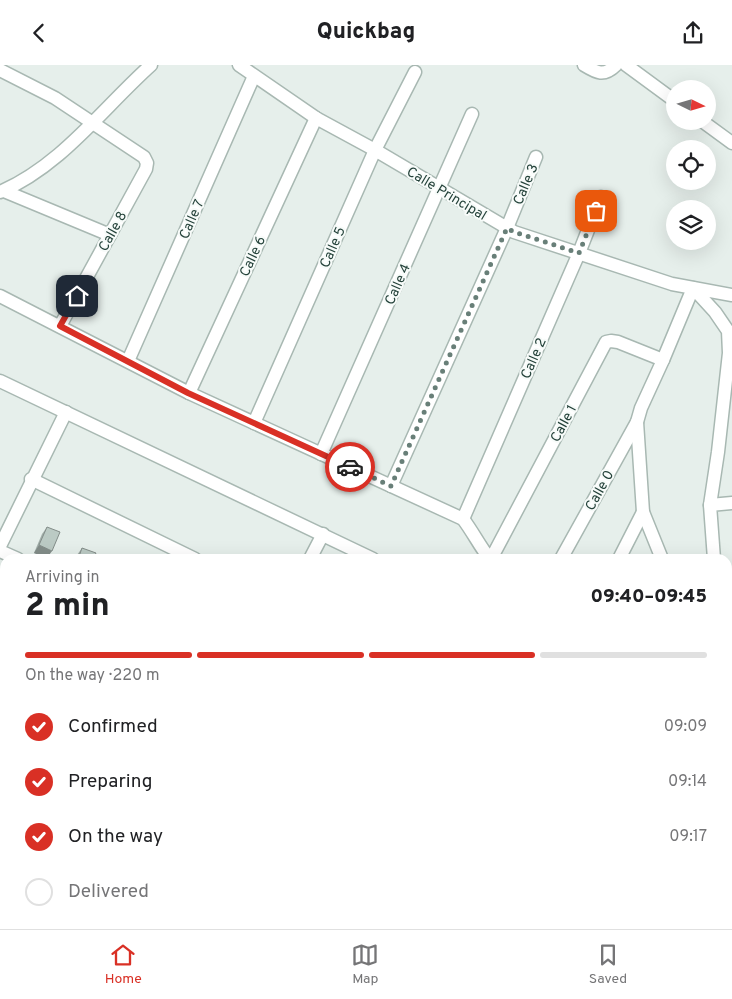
<!DOCTYPE html>
<meta charset="utf-8">
<style>
:root{--surface:#fff;--page:#f2f2f2;--text:#202124;--muted:#757577;--line:#e0e0e0;--accent:#d93025}
body{margin:0;font-family:Overpass,sans-serif;background:var(--page);color:var(--text);height:100vh;display:flex;flex-direction:column;font-size:19px;white-space:nowrap}
*{box-sizing:border-box;margin:0}
p{font-size:16px;color:var(--muted)}
.icon{flex:none;width:28px;height:28px;fill:none;stroke:currentColor;stroke-width:2;stroke-linecap:round;stroke-linejoin:round}
.map{position:relative;flex:1;overflow:hidden}
.drawer{position:absolute;left:0px;top:489px;width:732px;height:376px;display:flex;flex-direction:column;background:var(--surface);border-radius:15px 15px 0 0;box-shadow:0 5px 20px #0002}
.drawer>*{flex:none}
.needle{width:32px;rotate:95deg}
.controls{position:absolute;left:666px;top:15px;display:grid;gap:10px}
.controls a{display:grid;place-items:center;width:50px;height:50px;border-radius:50%;background:var(--surface);box-shadow:0 5px 20px #0002;font-size:25px}
.pin{position:absolute;display:grid;place-items:center;width:42px;height:42px;color:#fff;margin:-21px;border-radius:10px;box-shadow:0 2px 8px #0006}
.courier{position:absolute;display:grid;place-items:center;width:50px;height:50px;margin:-25px;border:4px solid #d93025;border-radius:50%;background:#fff;color:#222;box-shadow:0 1px 6px #0007}
.headline em{font-style:normal;font-weight:800}
.headline div{display:flex;flex-direction:column-reverse}
.headline{display:flex;align-items:center;justify-content:space-between;height:85px;padding:0 25px}
h1{font-size:32px;font-weight:800;line-height:38px}
.bar{display:grid;grid-template-columns:repeat(4,1fr);gap:8px 5px;align-content:center;height:60px;padding:0 25px}
.bar i{height:6px;border-radius:4px;background:var(--line)}
.bar .active{background:var(--accent)}
.bar p{grid-column:span 4}
ol{padding:0 25px;list-style:none}
li{display:flex;align-items:center;gap:15px;height:55px}
li p{margin-inline-start:auto}
li .icon{padding:5px;border-radius:50%;background:var(--accent);color:#fff;stroke-width:4}
li:last-child{color:var(--muted)}
li i{width:28px;height:28px;border:2px solid var(--line);border-radius:50%}
header{display:flex;justify-content:space-between;align-items:center;height:65px;padding:0 25px;background:var(--surface);font-size:22px;font-weight:800}
.menu{display:flex;justify-content:space-around;align-items:center;height:70px;border-top:1px solid var(--line);background:var(--surface);font-size:14px;color:var(--muted)}
.menu a{display:grid;justify-items:center;gap:2px}
.menu .active{color:var(--accent)}
.map>svg:first-child{display:block}
.lines{fill:none;stroke-linecap:round;stroke-linejoin:round}
.minor-casing{stroke:#a8b8b2;stroke-width:15}
.major-casing{stroke:#c2cac8;stroke-width:18}
.minor{stroke:#fff;stroke-width:12}
.major{stroke:#6aa596;stroke-width:15}
.wall{fill:#a1aea9}
.shaded-wall{fill:#838d89}
.building{fill:#bbcac4;stroke:#838d89}
.done{stroke:#687f78;stroke-width:5;stroke-dasharray:0 9}
.route{stroke:#d93025;stroke-width:6}
.labels{text-anchor:middle;stroke-width:4;stroke-linejoin:round;paint-order:stroke}
.street-label{font-size:14px;fill:#24423a;stroke:#f7fbf9}
</style>
<header><svg class="icon" aria-label="back" viewBox="0 0 24 24"><path d="M15 5l-7 7 7 7"/></svg>Quickbag<svg class="icon" aria-label="share" viewBox="0 0 24 24"><path d="M12 15V3M7 8l5-5 5 5M5 13v7h14v-7"/></svg></header>
<div class="map">
<svg width="732" height="864" viewBox="0 0 732 864">
<rect width="100%" height="100%" fill="#e6efeb"/>
<g class="lines">
<g class="minor-casing">
<g id="minor">
<polyline points="239,0 316,53 375,85 514,167 672,219 732,230"/>
<path d="M584 0C597 8 604 12 616 0"/>
<polyline points="626,0 675,36"/>
<polyline points="0,5 55,33 144,92 147,98 146,104 60,261"/>
<polyline points="702,56 732,78"/>
<polyline points="4,126 110,170"/>
<path d="M0 127C61 101 102 44 151 0"/>
<path d="M0 231 189 328 463 454C473 467 480 482 490 494"/>
<polyline points="128,296 254,11"/>
<polyline points="0,316 373,494"/>
<polyline points="189,328 316,53"/>
<polyline points="254,358 375,85 415,7"/>
<polyline points="321,389 472,49"/>
<polyline points="31,414 195,494"/>
<polyline points="391,421 507,163 536,92"/>
<polyline points="463,454 579,188 601,132"/>
<polyline points="0,481 66,347"/>
<polyline points="0,486 18,494"/>
<polyline points="310,494 323,469"/>
<polyline points="491,494 606,277 611,276 618,277 663,295"/>
<polyline points="561,494 637,357"/>
<polyline points="619,494 643,447"/>
<polyline points="662,494 643,447 637,357 641,343 663,295 693,223 715,247 728,266 729,288 718,387 710,440"/>
<polyline points="714,494 710,440 732,438"/>
<polyline points="728,515 732,516"/>
<polyline points="728,601 732,606"/>
<polyline points="0,660 5,662"/>
<polyline points="728,723 732,722"/>
<polyline points="728,802 732,803"/>
<polyline points="728,831 732,821"/>
<polyline points="229,860 238,864"/>
<polyline points="414,860 422,864"/>
<polyline points="624,864 626,860"/>
<polyline points="713,864 714,860"/>
</g>
</g>
<g class="major-casing">
<g id="major">
<polyline points="728,629 732,621"/>
<polyline points="557,864 560,860"/>
</g>
</g>
<use href="#minor" class="minor"/>
<use href="#major" class="major"/>
</g>
<g class="wall">
<polygon points="47,462 47,493 34,488 42,469"/>
<polygon points="82,483 93,494 75,494 77,490"/>
<polygon points="5,504 5,532 0,529 0,511"/>
<polygon points="5,582 5,647 1,652 0,652 0,623 3,616"/>
<polygon points="0,833 5,835 5,860 14,860 12,864 0,864"/>
</g>
<g class="shaded-wall">
<polygon points="39,480 52,486 47,493 34,488"/>
<polygon points="0,606 5,607 5,613 3,616 0,615"/>
<polygon points="3,645 5,645 5,647 1,652 0,652 0,649"/>
</g>
<g class="building">
<polygon points="47,462 60,467 52,486 39,480"/>
<polygon points="82,483 96,488 93,494 78,494"/>
<polygon points="5,504 5,521 0,518 0,512"/>
<polygon points="0,581 5,582 5,607 0,606"/>
<polygon points="5,616 5,645 3,645 0,644 0,628"/>
<polygon points="0,833 5,835 5,856 0,854"/>
</g>
<g class="lines">
<polyline class="done" points="350,402 391,421 507,163 514,167 579,188 596,146"/>
<polyline class="route" points="77,231 60,261 188,328 350,402"/>
</g>
<g class="labels">
<g class="street-label">
<text transform="translate(525 119) rotate(-67)" y="5">Calle 3</text>
<text transform="translate(447 128) rotate(31)" y="5">Calle Principal</text>
<text transform="translate(191 154) rotate(-66)" y="5">Calle 7</text>
<text transform="translate(112 166) rotate(-61)" y="5">Calle 8</text>
<text transform="translate(332 182) rotate(-66)" y="5">Calle 5</text>
<text transform="translate(252 191) rotate(-65)" y="5">Calle 6</text>
<text transform="translate(397 219) rotate(-66)" y="5">Calle 4</text>
<text transform="translate(533 293) rotate(-66)" y="5">Calle 2</text>
<text transform="translate(563 358) rotate(-62)" y="5">Calle 1</text>
<text transform="translate(599 425) rotate(-61)" y="5">Calle 0</text>
</g>
</g>
</svg>
<div class="controls">
<a><svg class="needle" viewBox="-14 -14 28 28"><path d="M0-13l5 13h-10z" fill="#e53935"/><path d="M0 13l5-13h-10z" fill="#757577"/></svg></a>
<a><svg class="icon" aria-label="locate" viewBox="0 0 24 24"><circle cx="12" cy="12" r="6"/><path d="M12 2v4M12 18v4M2 12h4M18 12h4"/></svg></a>
<a><svg class="icon" aria-label="layers" viewBox="0 0 24 24"><path d="M12 4l9 5-9 5-9-5zM3 14l9 5 9-5"/></svg></a>
</div>
<div class="pin" style="left:596px;top:146px;background:#ea580c"><svg class="icon" aria-label="bag" viewBox="0 0 24 24"><path d="M5 8h14l-1 12H6zM9 8a3 3 0 0 1 6 0"/></svg></div>
<div class="pin" style="left:77px;top:231px;background:#1f2937"><svg class="icon" aria-label="home" viewBox="0 0 24 24"><path d="M3 11l9-7 9 7M6 9v11h12V9"/></svg></div>
<div class="courier" style="left:350px;top:402px"><svg class="icon" aria-label="car" viewBox="0 0 24 24"><path d="M5 17H2v-5l4-1 3-4h7l3 4 3 1v5h-3M9 17h6M6 11h13"/><circle cx="7" cy="17" r="2"/><circle cx="17" cy="17" r="2"/></svg></div>
<section class="drawer">
<div class="headline"><div><h1>2 min</h1><p>Arriving in</p></div><em>09:40–09:45</em></div>
<div class="bar"><i class="active"></i><i class="active"></i><i class="active"></i><i></i><p>On the way · 220 m</p></div>
<ol>
<li><svg class="icon" aria-label="check" viewBox="0 0 24 24"><path d="M5 12l5 5 9-10"/></svg>Confirmed<p>09:09</p></li>
<li><svg class="icon" aria-label="check" viewBox="0 0 24 24"><path d="M5 12l5 5 9-10"/></svg>Preparing<p>09:14</p></li>
<li><svg class="icon" aria-label="check" viewBox="0 0 24 24"><path d="M5 12l5 5 9-10"/></svg>On the way<p>09:17</p></li>
<li><i></i>Delivered</li>
</ol>
</section>
</div>
<nav class="menu">
<a class="active"><svg class="icon" aria-label="home" viewBox="0 0 24 24"><path d="M3 11l9-7 9 7M6 9v11h12V9"/></svg>Home</a>
<a><svg class="icon" aria-label="map" viewBox="0 0 24 24"><path d="M3 6l6-2 6 2 6-2v14l-6 2-6-2-6 2zM9 4v14M15 6v14"/></svg>Map</a>
<a><svg class="icon" aria-label="saved" viewBox="0 0 24 24"><path d="M7 4h10v16l-5-4-5 4z"/></svg>Saved</a>
</nav>
